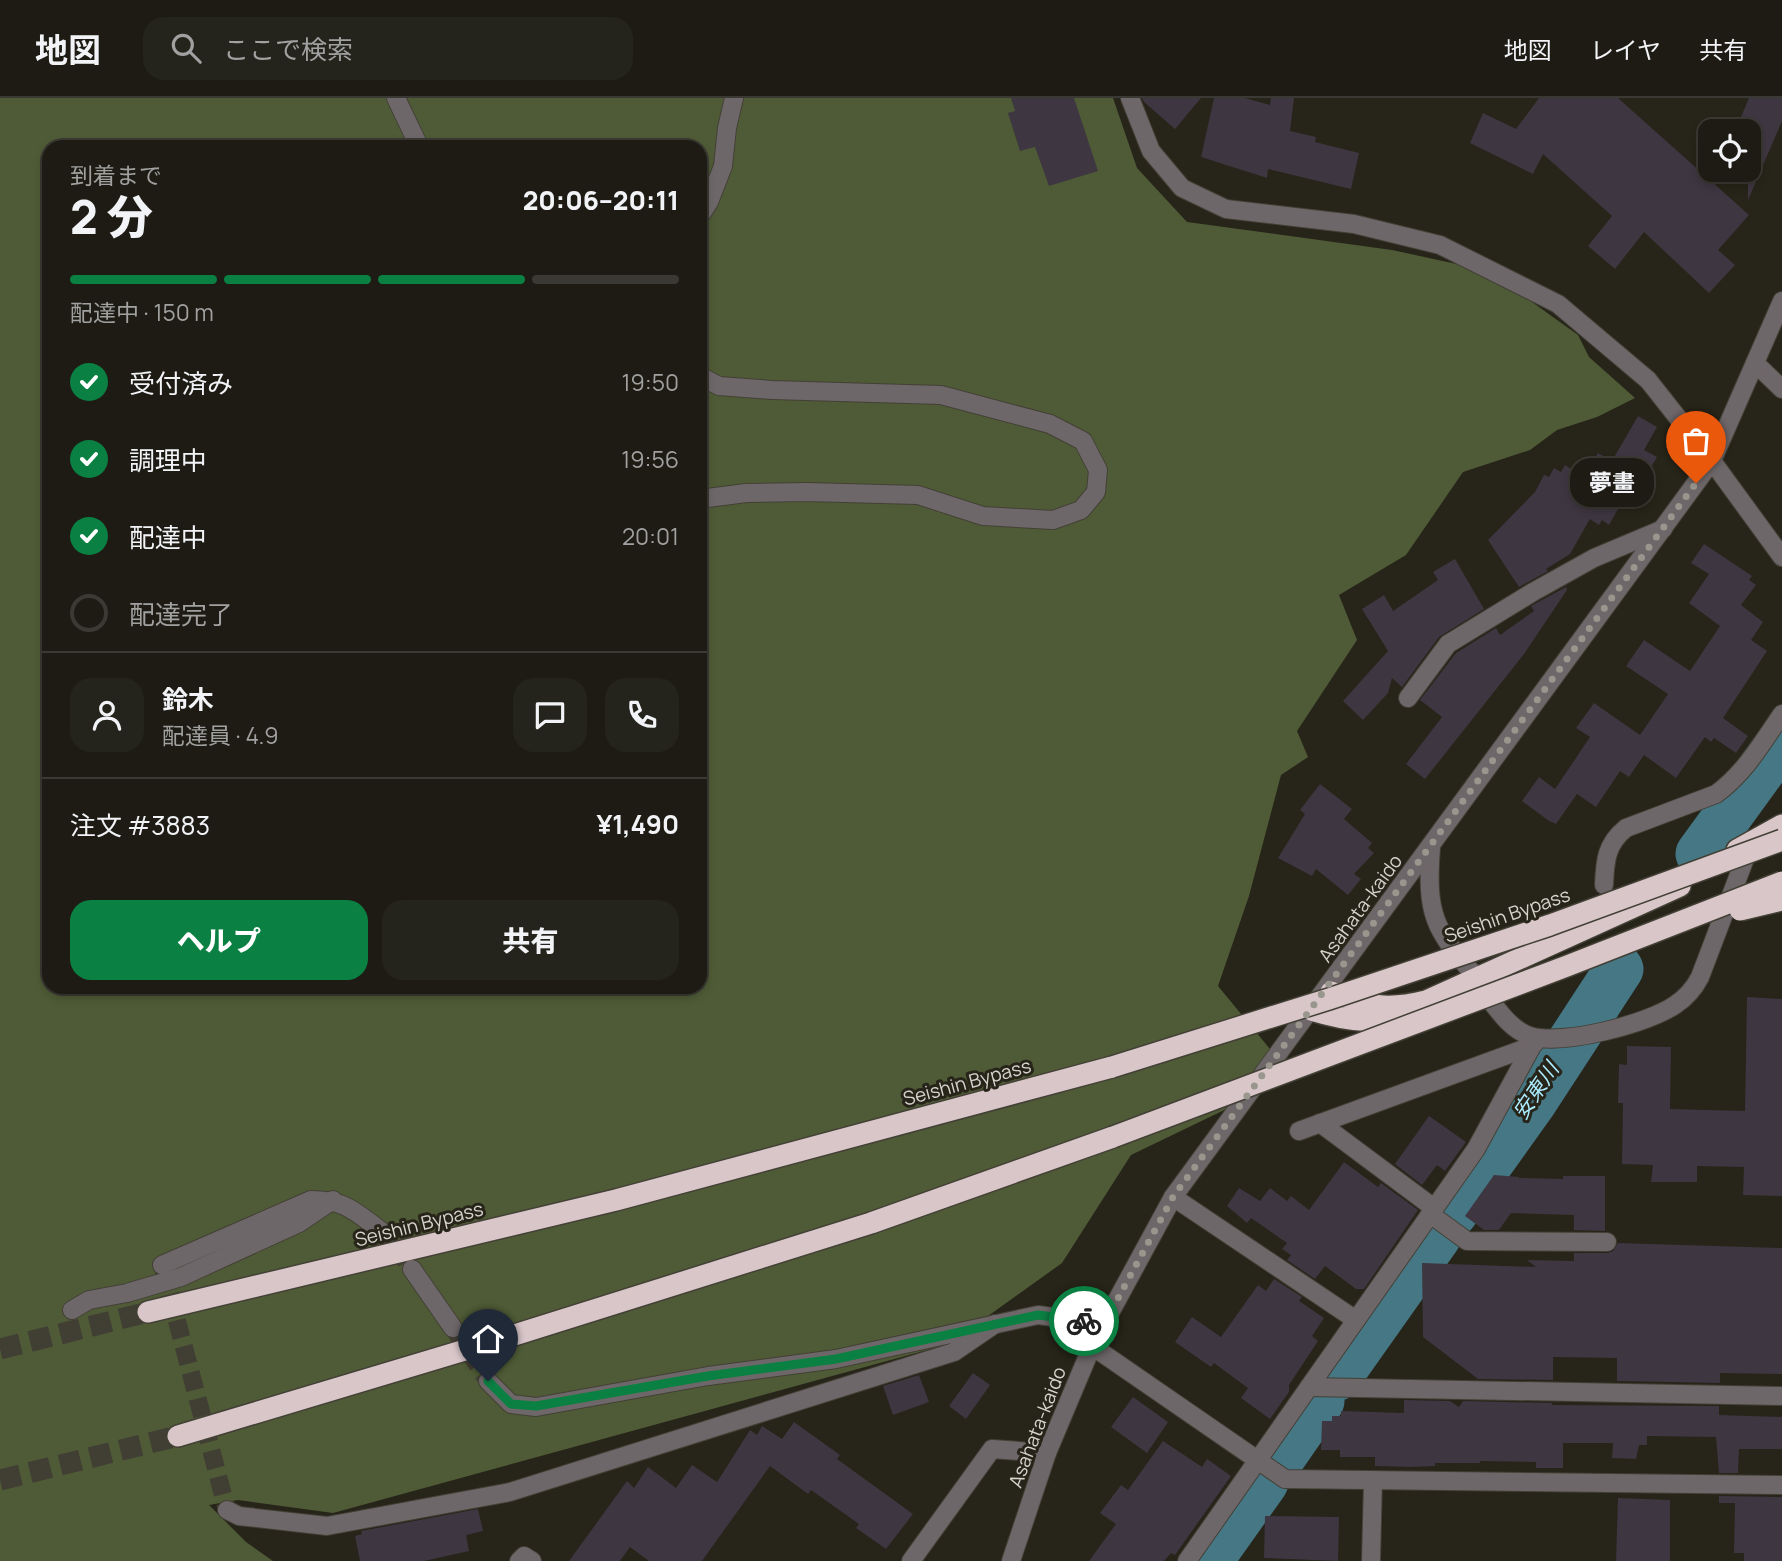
<!DOCTYPE html>
<html lang="ja">
<meta charset="utf-8">
<style>
:root{--surface:#1d1b13;--page:#25241c;--text:#f1f3f6;--muted:#a0a1a0;--line:#3b3933;--accent:#0b8043}
body{margin:0;font-family:Manrope,"Noto Sans JP",sans-serif;background:var(--page);color:var(--text);height:100vh;display:flex;flex-direction:column;font-size:26px;white-space:nowrap}
*{box-sizing:border-box;margin:0}
p{font-size:23px;color:var(--muted)}
.icon{flex:none;width:38px;height:38px;fill:none;stroke:currentColor;stroke-width:2;stroke-linecap:round;stroke-linejoin:round}
.map{position:relative;flex:1;overflow:hidden}
.panel{position:absolute;left:42px;top:42px;width:665px;height:854px;display:flex;flex-direction:column;background:var(--surface);border-radius:21px;box-shadow:0 4px 10px #0003,0 0 0 2px var(--line)}
.panel>*{flex:none}
.tools{position:absolute;left:1698px;top:21px;display:grid;gap:14px}
.tools a{display:grid;place-items:center;width:63px;height:63px;border-radius:14px;background:var(--surface);box-shadow:0 4px 10px #0003,0 0 0 2px var(--line);font-size:35px}
.pin{position:absolute;display:grid;place-items:center;width:60px;height:60px;color:#fff;margin:-72px -30px;border-radius:50% 50% 50% 0;rotate:-45deg;box-shadow:0 0 7px #0007}
.pin .icon{rotate:45deg}
.courier{position:absolute;display:grid;place-items:center;width:70px;height:70px;margin:-35px;border:5px solid #0b8043;border-radius:50%;background:#fff;color:#222;box-shadow:0 2px 9px #0007}
.bubble{position:absolute;height:49px;border-radius:21px;background:var(--surface);box-shadow:0 4px 10px #0003,0 0 0 2px var(--line);font-size:23px;font-weight:800;line-height:49px;text-align:center}
.summary em{font-style:normal;font-weight:800}
.summary div{display:flex;flex-direction:column-reverse}
.summary{display:flex;align-items:center;justify-content:space-between;height:119px;padding:0 28px}
h1{font-size:46px;font-weight:800;line-height:52px}
.bar{display:grid;grid-template-columns:repeat(4,1fr);gap:10px 7px;align-content:center;height:84px;padding:0 28px}
.bar i{height:9px;border-radius:5px;background:var(--line)}
.bar .active{background:var(--accent)}
.bar p{grid-column:span 4}
.line{display:flex;align-items:center;gap:18px;padding:0 28px;border-top:2px solid var(--line)}
.line div{flex:1}
.round{display:grid;place-items:center;flex:none;width:74px;height:74px;border-radius:21px;background:var(--page)}
ol{padding:0 28px;list-style:none}
li{display:flex;align-items:center;gap:21px;height:77px}
li p{margin-inline-start:auto}
li .icon{padding:7px;border-radius:50%;background:var(--accent);color:#fff;stroke-width:4}
li:last-child{color:var(--muted)}
li i{width:38px;height:38px;border:4px solid var(--line);border-radius:50%}
.cta{display:flex;gap:14px;margin-top:auto;padding:14px 28px}
.cta a{flex:1;height:80px;border-radius:21px;background:var(--accent);color:#fff;font-size:28px;font-weight:800;line-height:80px;text-align:center}
.cta a+a{background:var(--page);color:var(--text)}
header{display:flex;align-items:center;gap:42px;box-sizing:border-box;height:98px;padding:0 35px;background:var(--surface);border-bottom:2px solid var(--line)}
header strong{font-size:33px}
nav{display:flex;gap:38px;margin-inline-start:auto;font-size:24px}
.search{width:490px;height:63px;background:var(--page);display:flex;align-items:center;gap:18px;box-sizing:border-box;padding:0 24px;border-radius:21px;color:var(--muted);font-size:26px}
.map>svg:first-child{display:block}
.forest{fill:#4f5b36;fill-rule:evenodd}
.lines{fill:none;stroke-linecap:round;stroke-linejoin:round}
.river{stroke:#457784;stroke-width:49}
.building{fill:#3e3640}
.minor-tunnel{stroke:#413e34;stroke-width:18;stroke-dasharray:18 9;stroke-linecap:butt}
.highway-tunnel{stroke:#413e34;stroke-width:21;stroke-dasharray:21 10;stroke-linecap:butt}
.minor-casing{stroke:#434036;stroke-width:20}
.highway-casing{stroke:#434036;stroke-width:24}
.minor{stroke:#6e6769;stroke-width:18}
.highway{stroke:#d8c6c9;stroke-width:21}
.highway-bridge-casing{stroke:#434036;stroke-width:24;stroke-linecap:butt}
.highway-bridge{stroke:#d8c6c9;stroke-width:21}
.done{stroke:#98968d;stroke-width:7;stroke-dasharray:0 12.6}
.route{stroke:#0b8043;stroke-width:9}
.labels{text-anchor:middle;stroke-width:6;stroke-linejoin:round;paint-order:stroke}
.street-label{font-size:19px;fill:#d5d3cc;stroke:#272419}
.water-label{font-size:21px;font-style:italic;fill:#abecff;stroke:#272419}
</style>
<header>
<strong>地図</strong>
<div class="search"><svg class="icon" aria-label="search" viewBox="0 0 24 24"><circle cx="10" cy="10" r="6"/><path d="M15 15l6 6"/></svg>ここで検索</div>
<nav><a>地図</a><a>レイヤ</a><a>共有</a></nav>
</header>
<div class="map">
<svg width="1782" height="1463" viewBox="0 0 1782 1463">
<rect width="100%" height="100%" fill="#272419"/>
<path class="forest" d="M0 0H1113L1137 70 1187 124 1392 152 1489 173 1578 237 1589 259 1635 300 1597 319 1557 332 1530 352 1463 374 1406 457 1339 497 1357 542 1297 633 1308 659 1281 677 1249 798 1218 888 1293 979 1131 1057 1062 1165 949 1246 333 1415 238 1402 209 1407 246 1444 273 1463H0ZM49 49H700V889H49Z"/>
<g class="lines">
<g class="river">
<polyline points="1700,756 1782,643"/>
<polyline points="1453,1115 1533,1003 1619,871"/>
<polyline points="1338,1278 1437,1138"/>
<polyline points="1279,1362 1320,1303"/>
<polyline points="1208,1463 1264,1384"/>
</g>
</g>
<g class="building">
<polygon points="1011,0 1074,0 1098,73 1049,88 1035,49 1020,53 1008,15 1015,13"/>
<polygon points="1142,0 1201,0 1175,31 1144,4"/>
<polygon points="1214,0 1245,0 1270,7 1271,0 1294,0 1290,33 1316,39 1315,44 1359,55 1351,91 1268,71 1267,80 1201,59"/>
<polygon points="1539,0 1618,0 1749,117 1718,152 1735,167 1709,195 1644,134 1615,171 1588,148 1612,118 1543,56 1533,76 1470,45 1483,15 1516,31"/>
<polygon points="1749,0 1782,0 1782,23 1748,102 1748,33 1735,33"/>
<polygon points="1638,318 1657,329 1644,352 1657,359 1634,399 1627,395 1609,427 1602,422 1599,427 1590,421 1570,456 1546,471 1548,473 1519,489 1488,442 1535,394 1544,377 1549,379 1554,370 1561,374 1565,367 1583,378 1598,355 1612,363"/>
<polygon points="1704,446 1752,478 1749,482 1756,487 1741,507 1763,524 1751,542 1767,553 1723,620 1748,638 1736,655 1714,640 1711,644 1705,639 1676,680 1644,657 1629,679 1620,673 1596,709 1577,696 1556,726 1549,723 1522,703 1539,679 1555,691 1590,639 1576,630 1594,605 1640,637 1668,596 1626,568 1644,542 1690,573 1720,528 1689,505 1709,476 1691,465"/>
<polygon points="1455,461 1484,511 1439,539 1402,589 1392,580 1388,595 1363,622 1343,603 1388,553 1362,511 1384,497 1393,513 1438,482 1433,474"/>
<polygon points="1566,489 1567,492 1524,556 1425,681 1406,666 1442,619 1420,602 1456,555 1496,530 1500,537 1534,513 1531,508"/>
<polygon points="1320,686 1352,711 1344,721 1372,745 1368,750 1374,755 1354,776 1361,781 1348,797 1316,771 1312,778 1278,760 1305,716 1300,712"/>
<polygon points="1747,899 1782,901 1782,1098 1743,1097 1744,1069 1697,1068 1697,1084 1651,1084 1653,1067 1622,1066 1623,1005 1618,1005 1619,966 1627,967 1627,948 1671,949 1670,1011 1745,1013"/>
<polygon points="1429,1018 1466,1044 1445,1073 1437,1067 1422,1087 1395,1066"/>
<polygon points="1344,1064 1378,1089 1381,1085 1418,1112 1364,1191 1356,1191 1325,1168 1315,1181 1287,1162 1291,1157 1282,1151 1287,1145 1251,1120 1247,1125 1227,1108 1239,1090 1260,1103 1270,1090 1287,1103 1291,1098 1309,1112"/>
<polygon points="1494,1077 1519,1079 1519,1080 1563,1081 1563,1078 1605,1078 1605,1133 1574,1132 1574,1117 1511,1115 1499,1132 1484,1132 1465,1118"/>
<polygon points="1618,1145 1782,1150 1782,1276 1720,1275 1720,1285 1617,1283 1617,1260 1553,1259 1553,1282 1478,1281 1423,1239 1422,1165 1536,1169 1527,1162 1574,1163 1574,1155 1608,1155 1613,1153"/>
<polygon points="1274,1181 1302,1199 1299,1203 1324,1220 1312,1238 1318,1243 1289,1287 1289,1294 1270,1321 1241,1300 1248,1290 1214,1265 1211,1269 1175,1244 1192,1219 1221,1239 1258,1187 1266,1193"/>
<polygon points="973,1275 990,1287 966,1321 949,1308"/>
<polygon points="919,1277 929,1304 893,1317 883,1288"/>
<polygon points="1133,1299 1168,1324 1147,1355 1111,1329"/>
<polygon points="1404,1302 1450,1303 1459,1309 1463,1303 1552,1305 1552,1307 1719,1308 1719,1317 1782,1319 1782,1351 1739,1351 1738,1375 1719,1375 1716,1339 1647,1338 1647,1347 1639,1347 1636,1361 1612,1360 1613,1345 1563,1345 1563,1370 1536,1370 1536,1364 1480,1363 1480,1365 1435,1365 1435,1368 1412,1369 1375,1368 1375,1359 1340,1359 1340,1352 1321,1352 1322,1323 1332,1323 1332,1318 1341,1318 1341,1313 1404,1315"/>
<polygon points="794,1324 840,1357 837,1361 913,1416 886,1451 856,1430 859,1426 811,1392 808,1396 770,1368 702,1463 649,1463 630,1449 620,1463 569,1463 627,1383 634,1390 648,1369 676,1390 692,1367 717,1384 750,1332 757,1337 762,1328 782,1341"/>
<polygon points="1163,1343 1202,1369 1207,1361 1231,1378 1175,1457 1171,1455 1164,1463 1089,1463 1116,1426 1100,1415 1121,1387 1128,1392"/>
<polygon points="1719,1398 1782,1399 1782,1463 1744,1463 1744,1455 1734,1455 1735,1405 1719,1405"/>
<polygon points="1618,1400 1670,1402 1670,1463 1616,1463"/>
<polygon points="478,1411 483,1433 466,1437 469,1453 424,1463 360,1463 355,1438 362,1436 361,1433"/>
<polygon points="1265,1418 1339,1419 1338,1463 1264,1460"/>
</g>
<g class="lines">
<g class="minor-tunnel">
<polyline points="380,1132 406,1163"/>
<polyline points="163,1170 227,1412"/>
<polyline points="453,1230 488,1283"/>
</g>
<g class="highway-tunnel">
<polyline points="0,1251 148,1214"/>
<polyline points="0,1382 178,1338"/>
</g>
<g class="minor-casing">
<g id="minor">
<polyline points="396,0 417,44 416,49"/>
<polyline points="1130,0 1151,53 1182,90 1226,111 1354,126 1440,147 1558,206 1648,282 1712,363 1782,459"/>
<polyline points="700,118 709,104 723,68 727,30 734,0"/>
<polyline points="1755,265 1782,291"/>
<polyline points="700,278 719,288 772,292 941,297 1050,326 1083,343 1098,372 1096,394 1081,412 1053,422 983,418 918,397 807,394 746,395 700,401"/>
<polyline points="1408,600 1448,546 1533,494 1594,460 1663,431"/>
<path d="M1431 749C1426 816 1433 831 1478 881"/>
<path d="M1604 787C1605 763 1606 746 1626 730L1716 696C1745 675 1762 645 1782 616"/>
<path d="M1490 902C1501 916 1512 932 1530 938 1562 948 1647 926 1675 907 1687 899 1694 891 1700 879L1746 758"/>
<polyline points="1320,1025 1434,1110"/>
<polyline points="1299,1033 1532,948"/>
<polyline points="1173,1099 1356,1222"/>
<polyline points="1430,1116 1467,1143 1607,1144"/>
<path d="M162 1167 311 1102C345 1102 354 1113 380 1132"/>
<polyline points="412,1171 453,1230"/>
<polyline points="72,1212 89,1202 127,1195 181,1179 299,1125 333,1102"/>
<polyline points="1092,1248 1285,1381 1782,1387"/>
<polyline points="488,1283 511,1306 536,1309 708,1278 836,1261 1038,1217 1104,1226"/>
<polyline points="1309,1289 1782,1298"/>
<polyline points="227,1412 239,1418 327,1428 510,1394 954,1254 995,1226"/>
<polyline points="519,1463 524,1458 532,1463"/>
<polyline points="911,1463 992,1351 1047,1355"/>
<polyline points="1011,1463 1047,1355 1092,1248 1173,1099 1712,363 1782,203"/>
<polyline points="1187,1463 1476,1051 1532,948 1539,940"/>
<polyline points="1371,1463 1373,1382"/>
</g>
</g>
<g class="highway-casing">
<g id="highway">
<polyline points="1737,752 1782,727"/>
<path d="M1331 894C1368 908 1386 913 1426 903L1680 788"/>
<path d="M1311 912C1353 925 1378 925 1422 919"/>
<polyline points="148,1214 616,1102 1112,969"/>
<polyline points="178,1338 505,1240 871,1125 1113,1039"/>
</g>
</g>
<use href="#minor" class="minor"/>
<use href="#highway" class="highway"/>
<g class="highway-bridge-casing">
<g id="highway-bridge">
<polyline points="1740,812 1782,802"/>
<polyline points="1112,969 1329,901 1550,827 1782,742"/>
<polyline points="1113,1039 1567,868 1782,784"/>
</g>
</g>
<use href="#highway-bridge" class="highway-bridge"/>
</g>
<g class="lines">
<polyline class="done" points="1084,1223 1104,1226 1173,1099 1696,385"/>
<polyline class="route" points="488,1283 511,1306 536,1308 708,1278 836,1261 1038,1217 1084,1223"/>
</g>
<g class="labels">
<g class="street-label">
<text transform="translate(1360 810) rotate(-54)" y="7">Asahata-kaido</text>
<text transform="translate(1507 817) rotate(-19)" y="7">Seishin Bypass</text>
<text transform="translate(967 984) rotate(-15)" y="7">Seishin Bypass</text>
<text transform="translate(419 1126) rotate(-14)" y="7">Seishin Bypass</text>
<text transform="translate(1037 1329) rotate(-69)" y="7">Asahata-kaido</text>
</g>
<g class="water-label">
<text transform="translate(1536 993) rotate(-56)" y="7">安東川</text>
</g>
</g>
</svg>
<div class="tools">
<a><svg class="icon" aria-label="locate" viewBox="0 0 24 24"><circle cx="12" cy="12" r="6"/><path d="M12 2v4M12 18v4M2 12h4M18 12h4"/></svg></a>
</div>
<div class="pin" style="left:1696px;top:385px;background:#ea580c"><svg class="icon" aria-label="bag" viewBox="0 0 24 24"><path d="M5 8h14l-1 12H6zM9 8a3 3 0 0 1 6 0"/></svg></div>
<div class="pin" style="left:488px;top:1283px;background:#1f2937"><svg class="icon" aria-label="home" viewBox="0 0 24 24"><path d="M3 11l9-7 9 7M6 9v11h12V9"/></svg></div>
<div class="courier" style="left:1084px;top:1223px"><svg class="icon" aria-label="bike" viewBox="0 0 24 24"><circle cx="6" cy="16" r="4"/><circle cx="18" cy="16" r="4"/><path d="M6 16l4-8h5l3 8M10 8l3 8H6M13 5h3"/></svg></div>
<div class="bubble" style="left:1570px;top:360px;width:84px">夢畫</div>
<section class="panel">
<div class="summary"><div><h1>2 分</h1><p>到着まで</p></div><em>20:06–20:11</em></div>
<div class="bar"><i class="active"></i><i class="active"></i><i class="active"></i><i></i><p>配達中 · 150 m</p></div>
<ol>
<li><svg class="icon" aria-label="check" viewBox="0 0 24 24"><path d="M5 12l5 5 9-10"/></svg>受付済み<p>19:50</p></li>
<li><svg class="icon" aria-label="check" viewBox="0 0 24 24"><path d="M5 12l5 5 9-10"/></svg>調理中<p>19:56</p></li>
<li><svg class="icon" aria-label="check" viewBox="0 0 24 24"><path d="M5 12l5 5 9-10"/></svg>配達中<p>20:01</p></li>
<li><i></i>配達完了</li>
</ol>
<div class="line" style="height:126px"><a class="round"><svg class="icon" aria-label="person" viewBox="0 0 24 24"><circle cx="12" cy="8" r="4"/><path d="M4 21q1-7 8-7t8 7"/></svg></a><div><b>鈴木</b><p>配達員 · 4.9</p></div><a class="round"><svg class="icon" aria-label="chat" viewBox="0 0 24 24"><path d="M4 5h16v11H9l-5 4z"/></svg></a><a class="round"><svg class="icon" aria-label="phone" viewBox="0 0 24 24"><path d="M5 4h4l2 5-3 2q2 4 5 5l2-3 5 2v4C11 20 4 13 5 4z"/></svg></a></div>
<div class="line" style="height:91px"><div>注文 #3883</div><b>¥1,490</b></div>
<div class="cta"><a>ヘルプ</a><a>共有</a></div>
</section>
</div>
